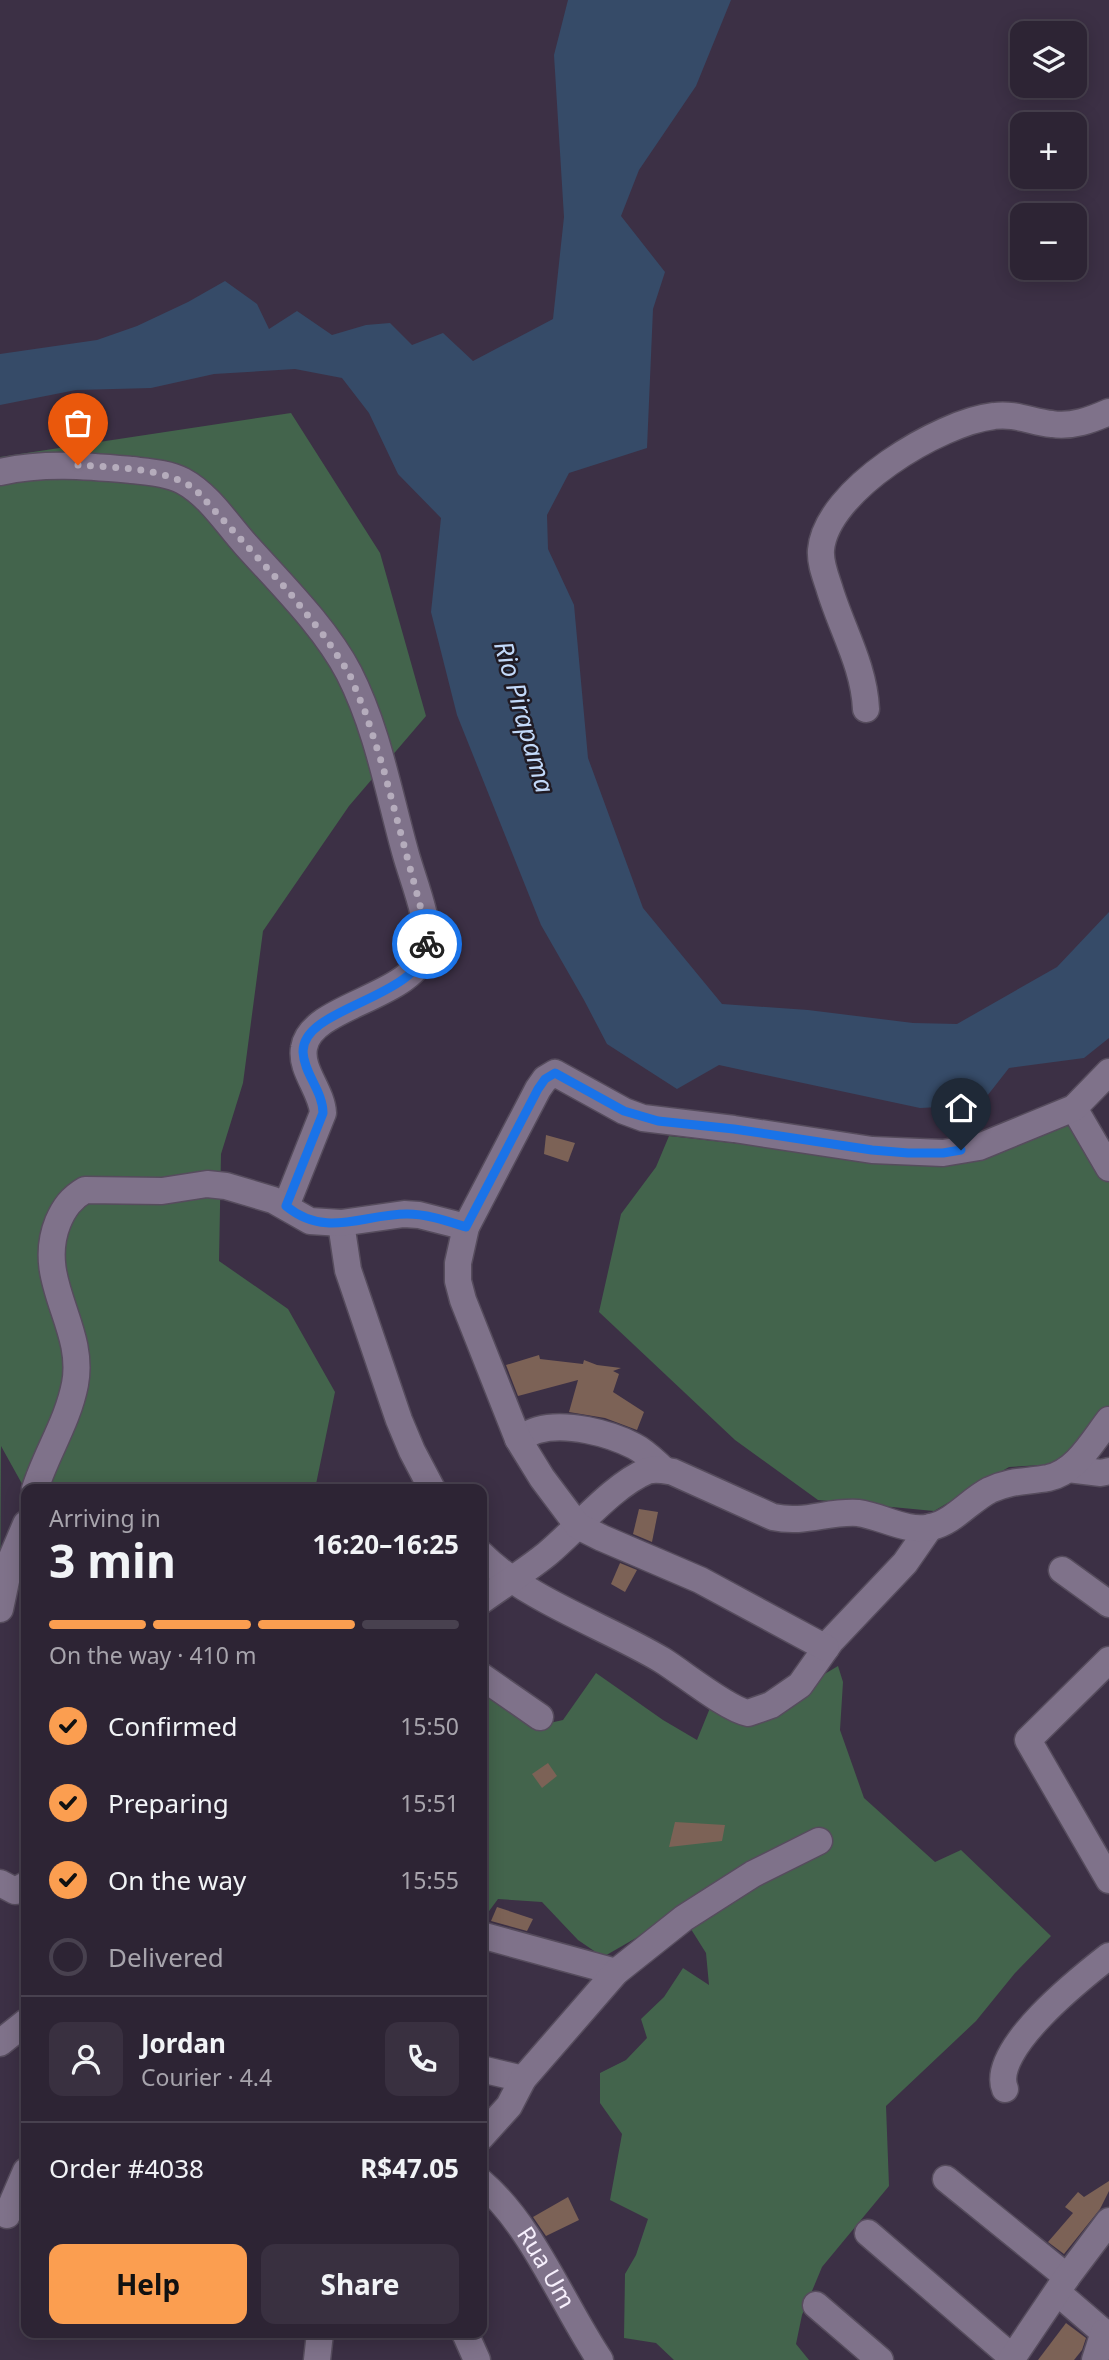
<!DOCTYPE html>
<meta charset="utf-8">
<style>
:root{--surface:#2d2434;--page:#393040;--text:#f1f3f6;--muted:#a7a4ac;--line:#48414f;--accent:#fb9e50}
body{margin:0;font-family:"Noto Sans",sans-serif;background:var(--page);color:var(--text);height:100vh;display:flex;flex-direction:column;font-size:26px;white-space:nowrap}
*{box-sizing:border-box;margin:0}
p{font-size:23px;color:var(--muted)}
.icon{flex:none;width:38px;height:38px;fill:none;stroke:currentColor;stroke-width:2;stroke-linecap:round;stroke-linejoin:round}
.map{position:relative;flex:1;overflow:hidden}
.sheet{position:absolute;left:21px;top:1484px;width:466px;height:854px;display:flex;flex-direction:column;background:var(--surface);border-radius:14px;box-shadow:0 4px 18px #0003,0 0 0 2px var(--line)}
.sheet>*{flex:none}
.controls{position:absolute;left:1010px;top:21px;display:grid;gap:14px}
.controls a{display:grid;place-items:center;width:77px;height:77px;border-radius:14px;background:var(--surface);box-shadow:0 4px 18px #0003,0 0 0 2px var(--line);font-size:35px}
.pin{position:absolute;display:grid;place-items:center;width:60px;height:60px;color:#fff;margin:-72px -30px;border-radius:50% 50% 50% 0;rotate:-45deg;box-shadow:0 0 7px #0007}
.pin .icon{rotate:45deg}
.courier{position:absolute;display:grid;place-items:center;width:70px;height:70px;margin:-35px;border:5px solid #1a73e8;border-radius:50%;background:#fff;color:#222;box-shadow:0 2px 9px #0007}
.head em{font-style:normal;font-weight:700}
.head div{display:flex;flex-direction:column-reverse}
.head{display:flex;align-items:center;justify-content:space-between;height:119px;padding:0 28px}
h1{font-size:46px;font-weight:700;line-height:52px}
.bar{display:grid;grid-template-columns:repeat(4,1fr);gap:10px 7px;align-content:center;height:84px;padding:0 28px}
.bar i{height:9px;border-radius:5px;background:var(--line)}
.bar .on{background:var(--accent)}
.bar p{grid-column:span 4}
.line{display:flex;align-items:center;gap:18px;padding:0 28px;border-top:2px solid var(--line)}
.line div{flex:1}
.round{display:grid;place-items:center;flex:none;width:74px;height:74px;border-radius:14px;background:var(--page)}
ol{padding:0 28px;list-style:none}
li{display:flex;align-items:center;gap:21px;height:77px}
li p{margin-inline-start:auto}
li .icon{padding:7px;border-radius:50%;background:var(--accent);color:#111;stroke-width:4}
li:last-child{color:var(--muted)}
li i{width:38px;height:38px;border:4px solid var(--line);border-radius:50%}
.cta{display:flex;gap:14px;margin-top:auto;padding:14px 28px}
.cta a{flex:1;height:80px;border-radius:14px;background:var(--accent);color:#111;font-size:28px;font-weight:700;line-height:80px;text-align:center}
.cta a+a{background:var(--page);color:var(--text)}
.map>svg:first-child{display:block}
.green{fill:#43644c}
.water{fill:#364b68}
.building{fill:#7c6256}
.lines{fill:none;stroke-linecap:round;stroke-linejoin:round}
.minor-casing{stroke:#564c5d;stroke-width:29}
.minor{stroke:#7f728a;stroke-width:26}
.done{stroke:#b5acbc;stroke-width:7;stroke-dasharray:0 12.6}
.route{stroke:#1a73e8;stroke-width:9}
.labels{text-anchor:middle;stroke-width:5;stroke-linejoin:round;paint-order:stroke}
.street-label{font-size:24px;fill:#f6effc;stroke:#201b24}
.water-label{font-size:26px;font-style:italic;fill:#c2d9f9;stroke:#201b24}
</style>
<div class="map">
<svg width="1109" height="2360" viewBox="0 0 1109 2360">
<rect width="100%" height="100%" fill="#3c3045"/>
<g class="green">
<polygon points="291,413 380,553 426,716 349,806 263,931 243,1083 221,1154 219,1261 288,1309 335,1392 315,1489 26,1491 1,1446 0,1617 0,457"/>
<polygon points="1082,1122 1109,1174 1109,1413 1076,1463 1009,1467 934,1511 818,1500 735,1440 599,1312 621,1214 656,1167 669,1136 769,1147 995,1141"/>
<polygon points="838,1666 843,1682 840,1730 864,1798 935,1862 961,1850 1051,1936 1015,1973 976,2021 886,2106 889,2186 822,2267 802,2315 796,2344 809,2360 674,2360 656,2343 624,2338 625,2274 636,2255 648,2219 610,2200 622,2134 600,2103 600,2073 626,2060 647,2038 641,2019 664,1997 683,1968 709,1985 706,1953 684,1918 667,1916 636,1938 603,1957 578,1940 542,1902 498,1899 481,1922 481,1686 536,1726 563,1720 596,1673 663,1720 697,1740 712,1703 746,1721"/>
</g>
<polygon class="water" points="568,0 731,0 696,86 639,170 621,216 665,272 653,309 647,448 569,473 547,515 548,549 574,605 588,758 643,908 722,1004 808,1010 913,1023 957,1024 1057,967 1109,912 1109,1038 1084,1058 1009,1068 980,1105 920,1108 719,1065 677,1089 607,1044 584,1000 541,925 457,715 431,612 441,518 398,474 369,413 342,378 295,369 214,374 151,388 76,390 0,405 0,354 97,340 137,326 188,302 225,281 257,304 269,329 297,311 332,335 366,325 390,323 412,345 443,333 473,361 553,319 564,217 554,55"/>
<g class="building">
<polygon points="546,1135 575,1143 568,1162 544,1154"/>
<polygon points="539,1355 540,1359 583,1364 584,1360 597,1365 621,1368 613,1371 619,1374 613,1392 644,1412 637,1430 605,1418 569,1412 578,1380 518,1396 506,1365"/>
<polygon points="639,1509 658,1512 652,1542 633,1534"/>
<polygon points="620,1563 637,1570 625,1592 611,1584"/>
<polygon points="548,1763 557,1776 542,1788 532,1774"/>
<polygon points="675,1822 725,1825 722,1841 669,1847"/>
<polygon points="497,1907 533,1919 527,1931 491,1921"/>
<polygon points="1109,2181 1109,2191 1100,2209 1064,2254 1048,2242 1073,2213 1065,2207 1078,2192 1084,2197"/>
<polygon points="568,2197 579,2220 546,2236 533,2217"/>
<polygon points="1066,2323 1086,2338 1082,2350 1074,2360 1038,2360"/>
</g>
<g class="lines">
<g class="minor-casing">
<g id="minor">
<path d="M0 472C45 462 87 466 132 470 149 472 168 473 183 481 209 495 227 524 246 545 281 584 325 627 349 673 378 730 389 795 406 855 413 880 431 923 426 948 417 998 310 1004 304 1048 300 1070 322 1091 323 1113L286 1206"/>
<path d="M866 709C864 665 841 628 829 587 825 575 820 562 821 550 826 490 940 422 994 416 1015 413 1032 422 1052 424 1072 427 1091 420 1109 412"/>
<polyline points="1074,1108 1109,1168"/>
<polyline points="341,1223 348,1270 399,1420 412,1451 432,1489"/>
<path d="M518 1439C524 1436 531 1432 538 1430 566 1422 609 1433 634 1446 646 1452 655 1462 664 1470"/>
<polyline points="1068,1469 1101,1473 1109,1471"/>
<path d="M35 1489C46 1454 68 1421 75 1384 86 1326 34 1281 58 1222 64 1208 71 1198 85 1190L162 1191 207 1184 226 1186 273 1200 310 1221 341 1223 404 1214 419 1215 466 1227"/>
<path d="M481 1554C527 1600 605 1626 662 1660 683 1673 727 1709 748 1713L771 1705 800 1685 831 1641 905 1563 930 1527"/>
<polyline points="1062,1570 1109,1604"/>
<path d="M481 1601C503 1585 526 1571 547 1554 576 1530 613 1485 647 1471 656 1468 663 1470 673 1472L773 1517C805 1524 827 1511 858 1513 882 1516 907 1533 931 1527 954 1522 970 1500 990 1490 1012 1480 1026 1482 1048 1478 1076 1472 1092 1442 1109 1420"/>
<polyline points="0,1609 10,1562 26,1524"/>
<polyline points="826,1648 700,1580 602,1538 578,1526 542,1478 518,1439 463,1300 458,1281 458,1263 466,1227 538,1089 545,1079 555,1073 624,1111 643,1118 734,1129 872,1150 943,1153 979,1147 1074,1108 1109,1072"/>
<polyline points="1109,1660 1028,1740 1109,1880"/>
<polyline points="481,1676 540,1717"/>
<polyline points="0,1883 15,1891 26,1885"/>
<polyline points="481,1935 616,1972"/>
<polyline points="0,2043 26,2022"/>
<polyline points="481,2069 523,2079"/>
<path d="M1005 2089C989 2050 1082 1977 1109 1956"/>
<polyline points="481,2137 509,2106 523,2079 616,1972 684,1918 753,1874 819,1841"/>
<polyline points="946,2179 1067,2277"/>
<path id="s1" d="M481 2182C532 2225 563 2305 600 2360"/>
<polyline points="7,2215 26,2171"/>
<polyline points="868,2233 1013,2358"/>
<polyline points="1058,2293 1109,2337"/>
<polyline points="816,2305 880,2360"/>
<polyline points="465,2333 477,2360"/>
<polyline points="317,2360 320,2333"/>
<polyline points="1011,2360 1067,2277 1109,2221"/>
<polyline points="1095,2360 1104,2332"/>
</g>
</g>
<use href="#minor" class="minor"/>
</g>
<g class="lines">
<path class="done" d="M78 465C117 468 163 467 195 489L289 592 325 637 349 673 366 714 383 767 424 920 427 944"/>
<path class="route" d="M427 944C421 1000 302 1006 303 1052 304 1074 323 1091 323 1113L286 1206C326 1239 363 1214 407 1214 427 1214 447 1221 466 1227L538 1089 545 1079 555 1073 624 1111 658 1121 734 1129 872 1150 908 1153H943L961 1150"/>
</g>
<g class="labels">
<g class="street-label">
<text dy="8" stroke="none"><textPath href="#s1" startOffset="108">Rua Um</textPath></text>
</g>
<g class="water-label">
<text transform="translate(524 717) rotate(74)" y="9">Rio Pirapama</text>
</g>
</g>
</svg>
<div class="controls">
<a><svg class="icon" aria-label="layers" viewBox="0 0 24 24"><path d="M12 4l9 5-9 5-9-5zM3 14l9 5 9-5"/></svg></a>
<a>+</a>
<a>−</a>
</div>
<div class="pin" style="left:78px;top:465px;background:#ea580c"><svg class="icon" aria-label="bag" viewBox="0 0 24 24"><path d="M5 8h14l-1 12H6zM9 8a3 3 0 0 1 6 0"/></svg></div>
<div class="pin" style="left:961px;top:1150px;background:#1f2937"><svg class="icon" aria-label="home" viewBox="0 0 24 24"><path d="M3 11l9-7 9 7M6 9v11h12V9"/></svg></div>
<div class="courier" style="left:427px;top:944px"><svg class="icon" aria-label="bike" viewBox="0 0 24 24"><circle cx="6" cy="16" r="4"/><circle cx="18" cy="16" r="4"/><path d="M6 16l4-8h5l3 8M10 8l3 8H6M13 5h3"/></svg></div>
<section class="sheet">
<div class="head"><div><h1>3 min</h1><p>Arriving in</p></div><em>16:20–16:25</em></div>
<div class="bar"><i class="on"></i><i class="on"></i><i class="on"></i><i></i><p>On the way · 410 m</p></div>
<ol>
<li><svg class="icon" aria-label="check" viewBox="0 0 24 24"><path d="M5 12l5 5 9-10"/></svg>Confirmed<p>15:50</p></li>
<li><svg class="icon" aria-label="check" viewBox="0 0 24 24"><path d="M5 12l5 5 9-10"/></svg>Preparing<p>15:51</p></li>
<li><svg class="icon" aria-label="check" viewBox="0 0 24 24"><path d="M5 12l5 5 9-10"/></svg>On the way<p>15:55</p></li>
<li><i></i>Delivered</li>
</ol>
<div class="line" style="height:126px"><a class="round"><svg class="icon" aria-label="person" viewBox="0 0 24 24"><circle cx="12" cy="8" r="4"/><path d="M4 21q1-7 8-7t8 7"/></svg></a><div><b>Jordan</b><p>Courier · 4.4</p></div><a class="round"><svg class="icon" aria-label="phone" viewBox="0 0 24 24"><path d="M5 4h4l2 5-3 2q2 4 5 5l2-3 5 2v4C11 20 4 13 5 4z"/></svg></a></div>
<div class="line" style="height:91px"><div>Order #4038</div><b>R$47.05</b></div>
<div class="cta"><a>Help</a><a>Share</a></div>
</section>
</div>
